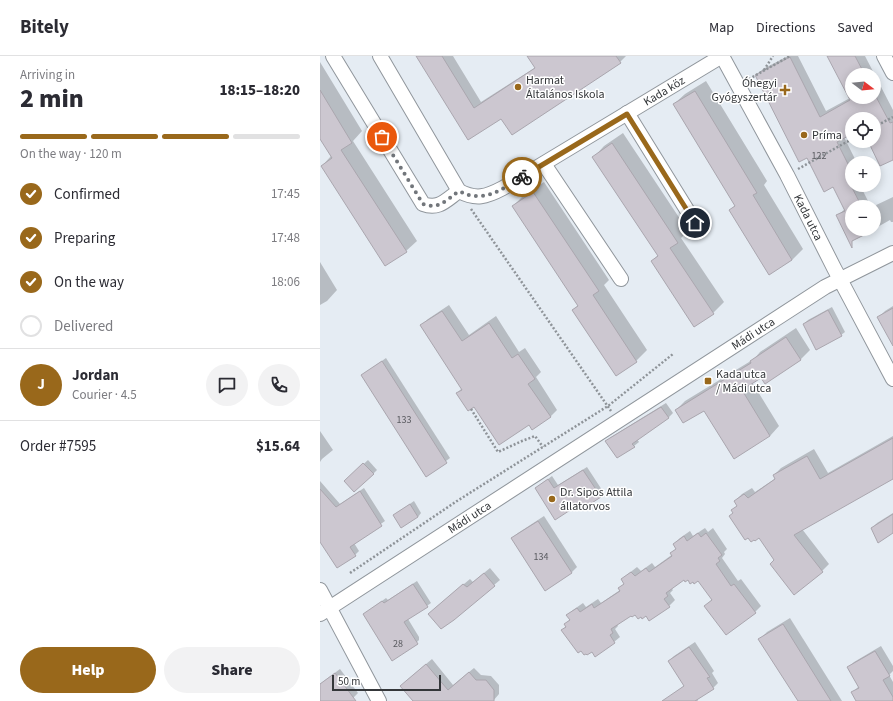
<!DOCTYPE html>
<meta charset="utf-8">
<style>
:root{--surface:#fff;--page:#f2f2f3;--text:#2b2b33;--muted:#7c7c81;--line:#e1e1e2;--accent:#99681b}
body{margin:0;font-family:"Source Sans 3",sans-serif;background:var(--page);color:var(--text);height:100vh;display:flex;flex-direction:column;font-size:15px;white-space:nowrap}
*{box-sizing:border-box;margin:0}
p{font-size:13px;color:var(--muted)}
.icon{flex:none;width:22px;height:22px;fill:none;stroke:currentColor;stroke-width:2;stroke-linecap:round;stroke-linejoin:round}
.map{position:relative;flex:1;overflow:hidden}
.details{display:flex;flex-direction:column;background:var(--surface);width:320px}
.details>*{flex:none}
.needle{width:26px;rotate:106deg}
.fabs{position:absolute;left:525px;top:12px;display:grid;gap:8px}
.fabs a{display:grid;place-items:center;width:36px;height:36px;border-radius:50%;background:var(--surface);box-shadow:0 2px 10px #0003;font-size:20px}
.scale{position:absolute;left:12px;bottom:10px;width:109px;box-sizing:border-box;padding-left:4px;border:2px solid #34373a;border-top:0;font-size:11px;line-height:14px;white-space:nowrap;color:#34373a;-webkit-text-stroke:3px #fff;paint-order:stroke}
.pin{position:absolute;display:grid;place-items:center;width:34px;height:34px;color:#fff;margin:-17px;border:2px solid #fff;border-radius:50%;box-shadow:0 1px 4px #0007}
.courier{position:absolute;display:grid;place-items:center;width:40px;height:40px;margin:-20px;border:3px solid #99681b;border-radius:50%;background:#fff;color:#222;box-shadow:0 1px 5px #0007}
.overview em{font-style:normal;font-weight:800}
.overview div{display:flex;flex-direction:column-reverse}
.overview{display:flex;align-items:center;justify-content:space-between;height:68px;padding:0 20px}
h1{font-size:26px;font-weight:800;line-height:30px}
.bar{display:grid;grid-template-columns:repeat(4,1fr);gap:6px 4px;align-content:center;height:48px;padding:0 20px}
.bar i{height:5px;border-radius:3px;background:var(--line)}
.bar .active{background:var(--accent)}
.bar p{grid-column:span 4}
.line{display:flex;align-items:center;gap:10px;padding:0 20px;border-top:1px solid var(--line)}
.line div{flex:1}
.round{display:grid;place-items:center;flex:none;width:42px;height:42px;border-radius:21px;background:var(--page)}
ol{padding:0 20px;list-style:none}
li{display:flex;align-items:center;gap:12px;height:44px}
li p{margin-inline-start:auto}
li .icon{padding:4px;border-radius:50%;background:var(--accent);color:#fff;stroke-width:4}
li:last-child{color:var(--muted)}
li i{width:22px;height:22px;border:2px solid var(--line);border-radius:50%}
.action{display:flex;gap:8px;margin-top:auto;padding:8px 20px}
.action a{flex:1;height:46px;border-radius:24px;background:var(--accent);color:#fff;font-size:16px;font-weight:800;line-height:46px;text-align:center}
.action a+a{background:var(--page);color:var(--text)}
header{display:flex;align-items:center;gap:24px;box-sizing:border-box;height:56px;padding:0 20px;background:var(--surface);border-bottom:1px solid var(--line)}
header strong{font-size:19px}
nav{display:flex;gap:22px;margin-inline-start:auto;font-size:14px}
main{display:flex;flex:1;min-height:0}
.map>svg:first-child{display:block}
.shadow{fill:#0003;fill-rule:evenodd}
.building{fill:#ccc7d0;stroke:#aaa6ae}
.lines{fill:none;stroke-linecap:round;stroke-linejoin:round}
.minor-casing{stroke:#90969c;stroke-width:16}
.path{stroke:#8e9398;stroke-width:2.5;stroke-dasharray:2 2;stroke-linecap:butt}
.minor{stroke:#fff;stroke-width:14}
.done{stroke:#72767b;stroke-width:4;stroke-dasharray:0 7.2}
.route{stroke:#99681b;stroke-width:5}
.poi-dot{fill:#99681b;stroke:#fff;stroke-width:1.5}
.labels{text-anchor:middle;stroke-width:3;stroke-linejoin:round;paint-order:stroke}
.number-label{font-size:10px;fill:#5a5b60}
.poi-label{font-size:12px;fill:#34373a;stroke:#fff;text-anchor:start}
.street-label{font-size:12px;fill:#34373a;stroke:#fff}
</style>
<header>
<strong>Bitely</strong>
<nav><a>Map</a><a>Directions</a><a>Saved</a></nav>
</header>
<main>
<section class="details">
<div class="overview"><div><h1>2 min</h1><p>Arriving in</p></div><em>18:15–18:20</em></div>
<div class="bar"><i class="active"></i><i class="active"></i><i class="active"></i><i></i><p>On the way · 120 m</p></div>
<ol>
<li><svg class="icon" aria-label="check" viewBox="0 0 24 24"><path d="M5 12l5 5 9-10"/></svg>Confirmed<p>17:45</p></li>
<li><svg class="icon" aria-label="check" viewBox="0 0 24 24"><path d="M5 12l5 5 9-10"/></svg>Preparing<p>17:48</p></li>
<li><svg class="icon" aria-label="check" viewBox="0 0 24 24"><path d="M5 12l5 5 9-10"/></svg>On the way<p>18:06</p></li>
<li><i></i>Delivered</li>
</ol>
<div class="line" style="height:72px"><b class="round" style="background:var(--accent);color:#fff">J</b><div><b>Jordan</b><p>Courier · 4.5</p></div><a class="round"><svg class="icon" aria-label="chat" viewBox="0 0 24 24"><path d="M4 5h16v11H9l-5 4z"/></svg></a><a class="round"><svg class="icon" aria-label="phone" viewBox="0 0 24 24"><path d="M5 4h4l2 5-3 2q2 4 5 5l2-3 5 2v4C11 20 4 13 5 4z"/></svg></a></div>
<div class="line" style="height:52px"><div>Order #7595</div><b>$15.64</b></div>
<div class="action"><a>Help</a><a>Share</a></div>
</section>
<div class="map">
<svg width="573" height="645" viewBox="0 0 573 645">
<rect width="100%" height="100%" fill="#e5ecf3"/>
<g class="shadow">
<polygon points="97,0 133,0 161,46 216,11 208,0 306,0 300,6 181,61 148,82"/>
<path d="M468 0H478L506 55 530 42 508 0H545L573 54V103L549 85H554V63H532V77L524 81 537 107H532V129H540L551 151H532V173H553L530 185 517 160 525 153 513 130 487 101 436 19 443 13ZM532 19H554V41H532Z"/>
<polygon points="0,6 42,75 33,85 97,185 86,195 2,110 11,100 0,82"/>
<polygon points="386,25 447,125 444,129 483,193 472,204 449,217 411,154 415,149 354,48 365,38"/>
<polygon points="303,77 368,175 361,182 404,246 393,257 332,205 338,199 274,101 284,90"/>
<polygon points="224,126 289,224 284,229 327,294 316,305 253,254 258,249 193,150 204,139"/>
<polygon points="573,141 573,166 571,166 570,164 554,173 554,151 552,151"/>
<polygon points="0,206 17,234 7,245 0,249"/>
<polygon points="129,249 149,279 176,260 199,296 205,292 221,316 216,321 237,354 230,361 210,368 154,349 137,337 142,332 101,270 108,263"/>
<polygon points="573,250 573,288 558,262 565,255"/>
<polygon points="512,251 525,276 521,279 484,268 488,264"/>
<polygon points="476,272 490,294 481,303 445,327 441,320 432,326 459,370 450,380 385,353 356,354 365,345 434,303 440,296"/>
<polygon points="66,302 130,402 106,420 42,319"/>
<polygon points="346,347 353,357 348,362 317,383 319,386 314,390 287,385 291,381"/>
<polygon points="0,375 13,394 2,403 0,406"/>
<polygon points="573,380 573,422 482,473 509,508 502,515 455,504 439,481 412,454 418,449 415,445 422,438 432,432 435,436 456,422 454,419 461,412 494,393 508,417"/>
<polygon points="48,404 57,414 53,418 25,425"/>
<polygon points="267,411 284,437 280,441 258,448 216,432 232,420 238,429"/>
<polygon points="0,425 20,448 44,432 65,465 34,487 39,495 35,499 0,484"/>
<polygon points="94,445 101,457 98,461 74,459"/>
<polygon points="573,457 573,476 552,472 557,467"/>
<polygon points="224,460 257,511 251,517 192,482 198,477"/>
<polygon points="385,472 388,476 393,472 407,493 404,496 405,498 402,502 418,525 421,523 441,550 435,556 386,550 392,543 379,524 364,523 351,532 353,534 350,537 355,544 349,550 326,559 321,560 315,558 312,559 297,568 298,570 295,573 300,581 294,586 266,596 243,574 246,570 245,569 250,563 247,559 253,554 263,547 266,551 278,543 281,547 300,534 299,532 305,527 302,523 308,518 317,511 321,515 332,507 335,511 353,498 352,497 357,492 354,488 360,482 370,475 373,480"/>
<polygon points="170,512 180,524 174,529 115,552 150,523 153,526"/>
<polygon points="97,525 111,547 88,563 99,581 99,584 95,588 44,558 66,542 68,544"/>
<polygon points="470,562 522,645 479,645 440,583 447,576"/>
<polygon points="375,586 394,615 392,617 398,627 393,632 377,643 378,645 356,645 352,639 365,629 349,605 354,600"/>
<polygon points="561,590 573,610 573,615 569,619 573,626 573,642 568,645 537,645 532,637 539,630 528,612 534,606"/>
<polygon points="112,603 133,629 154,612 161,619 171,620 179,629 179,638 173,645 94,645 86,625"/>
<polygon points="20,613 38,637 31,644 32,645 0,645 0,628"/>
</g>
<g class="building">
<polygon points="96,0 122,0 154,52 215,12 207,0 296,0 301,7 192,79 181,63 148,84"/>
<polygon points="507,0 535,0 545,19 532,19 532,41 554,41 554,37 570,67 573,66 573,104 560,110 548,85 554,85 554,63 532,63 532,78 517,86 532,116 532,121 528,124 542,151 532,151 532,173 556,173 532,185 532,192 516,159 525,155 513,131 504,136 487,102 479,106 435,19 470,1 500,61 530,44"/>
<polygon points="0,34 32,87 21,94 87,196 65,210 1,110 12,102 0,83"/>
<polygon points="375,35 437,137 433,139 472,204 449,219 409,154 415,150 353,48"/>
<polygon points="292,87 358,187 350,192 394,258 374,271 331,205 338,200 272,101"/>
<polygon points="213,136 279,235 273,239 317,306 296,320 252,254 258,250 192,150"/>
<polygon points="573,252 573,290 557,261"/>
<polygon points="508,254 522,280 496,294 483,268"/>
<polygon points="122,255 142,285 169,267 192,302 198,298 215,323 208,328 231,361 212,374 209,369 179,389 154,351 148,355 136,337 142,334 100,269"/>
<polygon points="466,281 481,304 445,328 441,322 422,334 450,380 414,403 384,355 363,367 355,354 431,307 430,305"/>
<polygon points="62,305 127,407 106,421 41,319"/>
<polygon points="341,351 349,362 312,388 315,391 297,402 285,385"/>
<polygon points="573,382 573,423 474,479 503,516 474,539 450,508 454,504 439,482 435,485 434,484 431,486 428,482 425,484 409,460 413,457 411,454 417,450 414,445 424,438 428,442 455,423 453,419 487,400 500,423"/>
<polygon points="43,407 54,418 34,436 24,425"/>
<polygon points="263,414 281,441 261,454 258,449 235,464 215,432 228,423 234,432"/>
<polygon points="0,433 16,451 40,435 62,470 30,491 36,500 17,512 0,486"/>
<polygon points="90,448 98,461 81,472 73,459"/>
<polygon points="573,458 573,477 558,487 551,472"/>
<polygon points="218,465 252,517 225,535 191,482"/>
<polygon points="378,477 381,481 386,477 402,499 398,502 400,505 396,508 411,530 414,528 436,557 406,579 384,550 392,544 378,525 374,528 373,526 370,528 368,524 365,526 364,524 346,537 348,540 344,543 350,551 329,565 326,560 322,563 321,561 318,563 315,559 312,561 311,560 291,573 293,577 290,579 295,587 275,601 272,596 267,599 266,598 264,599 261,595 258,597 241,574 246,571 244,568 250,564 246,559 257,552 260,556 272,548 274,552 300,535 298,532 304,528 301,523 311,516 315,520 326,512 329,516 352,500 350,497 356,493 353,488 364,480 367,485"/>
<polygon points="164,517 175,530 134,564 121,573 108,558 143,528 147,531"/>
<polygon points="93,528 108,551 84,566 98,588 72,605 43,558 62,545 64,547"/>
<polygon points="463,568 511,645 478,645 438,583"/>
<polygon points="369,591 390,621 387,622 394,633 375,645 342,645 364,630 348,605"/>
<polygon points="555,595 570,620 563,624 573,641 573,645 536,645 531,636 539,632 527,611"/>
<polygon points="106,608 128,634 149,616 156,624 166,624 174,634 174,645 93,645 80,630"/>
<polygon points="15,617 36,645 0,645 0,628"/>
</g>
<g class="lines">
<g class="minor-casing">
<g id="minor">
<path d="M13 0 103 148C119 154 126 144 139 135"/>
<path id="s1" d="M60 0 139 135C156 144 166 141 183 132L402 0"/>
<path id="s2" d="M402 0 467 119 514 212 573 323"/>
<polyline points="564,0 573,17"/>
<polyline points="307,57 375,167"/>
<polyline points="224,108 301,223"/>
<polyline points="0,534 59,645"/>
<path id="s3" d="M0 558 505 231 573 197"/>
</g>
</g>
<g class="path">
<polyline points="444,14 453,0"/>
<polyline points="429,23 470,0"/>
<polyline points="554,71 573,61"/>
<polyline points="478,113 532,83"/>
<polyline points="151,153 291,355"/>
<polyline points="151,353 178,396 202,385 215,380 223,391"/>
<polyline points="30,517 137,445 288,350 353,298"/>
</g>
<use href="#minor" class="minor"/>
</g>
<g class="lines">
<path class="done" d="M62 81 103 148C119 154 126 144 139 135 164 148 180 134 202 121"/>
<polyline class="route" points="202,121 307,58 375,167"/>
</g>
<g class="poi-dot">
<circle cx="198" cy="31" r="4"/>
<path d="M463 28h4v4h4v4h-4v4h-4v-4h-4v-4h4z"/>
<circle cx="484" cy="79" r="4"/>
<rect x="384" y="321" width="8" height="8" rx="2"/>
<circle cx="232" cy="443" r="4"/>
</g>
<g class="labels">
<g class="number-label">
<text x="499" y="103">122</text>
<text x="84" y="367">133</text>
<text x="221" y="504">134</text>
<text x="78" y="591">28</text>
</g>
<g class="poi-label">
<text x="206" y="28">Harmat<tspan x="206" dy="14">Általános Iskola</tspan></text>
<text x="457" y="31" text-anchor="end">Óhegyi<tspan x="457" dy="14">Gyógyszertár</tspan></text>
<text x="492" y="83">Príma</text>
<text x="396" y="322">Kada utca<tspan x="396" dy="14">/ Mádi utca</tspan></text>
<text x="240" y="440">Dr. Sipos Attila<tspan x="240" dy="14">állatorvos</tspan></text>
</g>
<g class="street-label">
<text dy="4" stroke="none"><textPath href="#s1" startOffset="391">Kada köz</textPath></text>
<text dy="4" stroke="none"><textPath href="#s2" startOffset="183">Kada utca</textPath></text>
<text dy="4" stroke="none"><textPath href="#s3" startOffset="516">Mádi utca</textPath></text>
<text dy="4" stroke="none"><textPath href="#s3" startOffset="178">Mádi utca</textPath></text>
</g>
</g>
</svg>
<div class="fabs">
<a><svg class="needle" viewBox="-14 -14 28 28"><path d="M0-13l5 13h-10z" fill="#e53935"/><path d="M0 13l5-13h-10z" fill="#7c7c81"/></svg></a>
<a><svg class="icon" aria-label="locate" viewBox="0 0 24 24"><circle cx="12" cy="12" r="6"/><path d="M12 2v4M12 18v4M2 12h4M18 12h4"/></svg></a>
<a>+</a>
<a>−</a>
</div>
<div class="scale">50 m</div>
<div class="pin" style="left:62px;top:81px;background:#ea580c"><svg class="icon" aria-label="bag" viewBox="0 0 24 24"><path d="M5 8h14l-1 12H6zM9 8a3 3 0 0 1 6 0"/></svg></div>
<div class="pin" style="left:375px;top:167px;background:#1f2937"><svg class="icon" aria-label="home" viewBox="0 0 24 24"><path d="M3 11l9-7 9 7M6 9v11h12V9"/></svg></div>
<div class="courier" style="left:202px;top:121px"><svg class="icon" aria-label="bike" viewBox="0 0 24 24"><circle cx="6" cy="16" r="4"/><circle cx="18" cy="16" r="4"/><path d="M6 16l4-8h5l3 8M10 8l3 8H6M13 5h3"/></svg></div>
</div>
</main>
